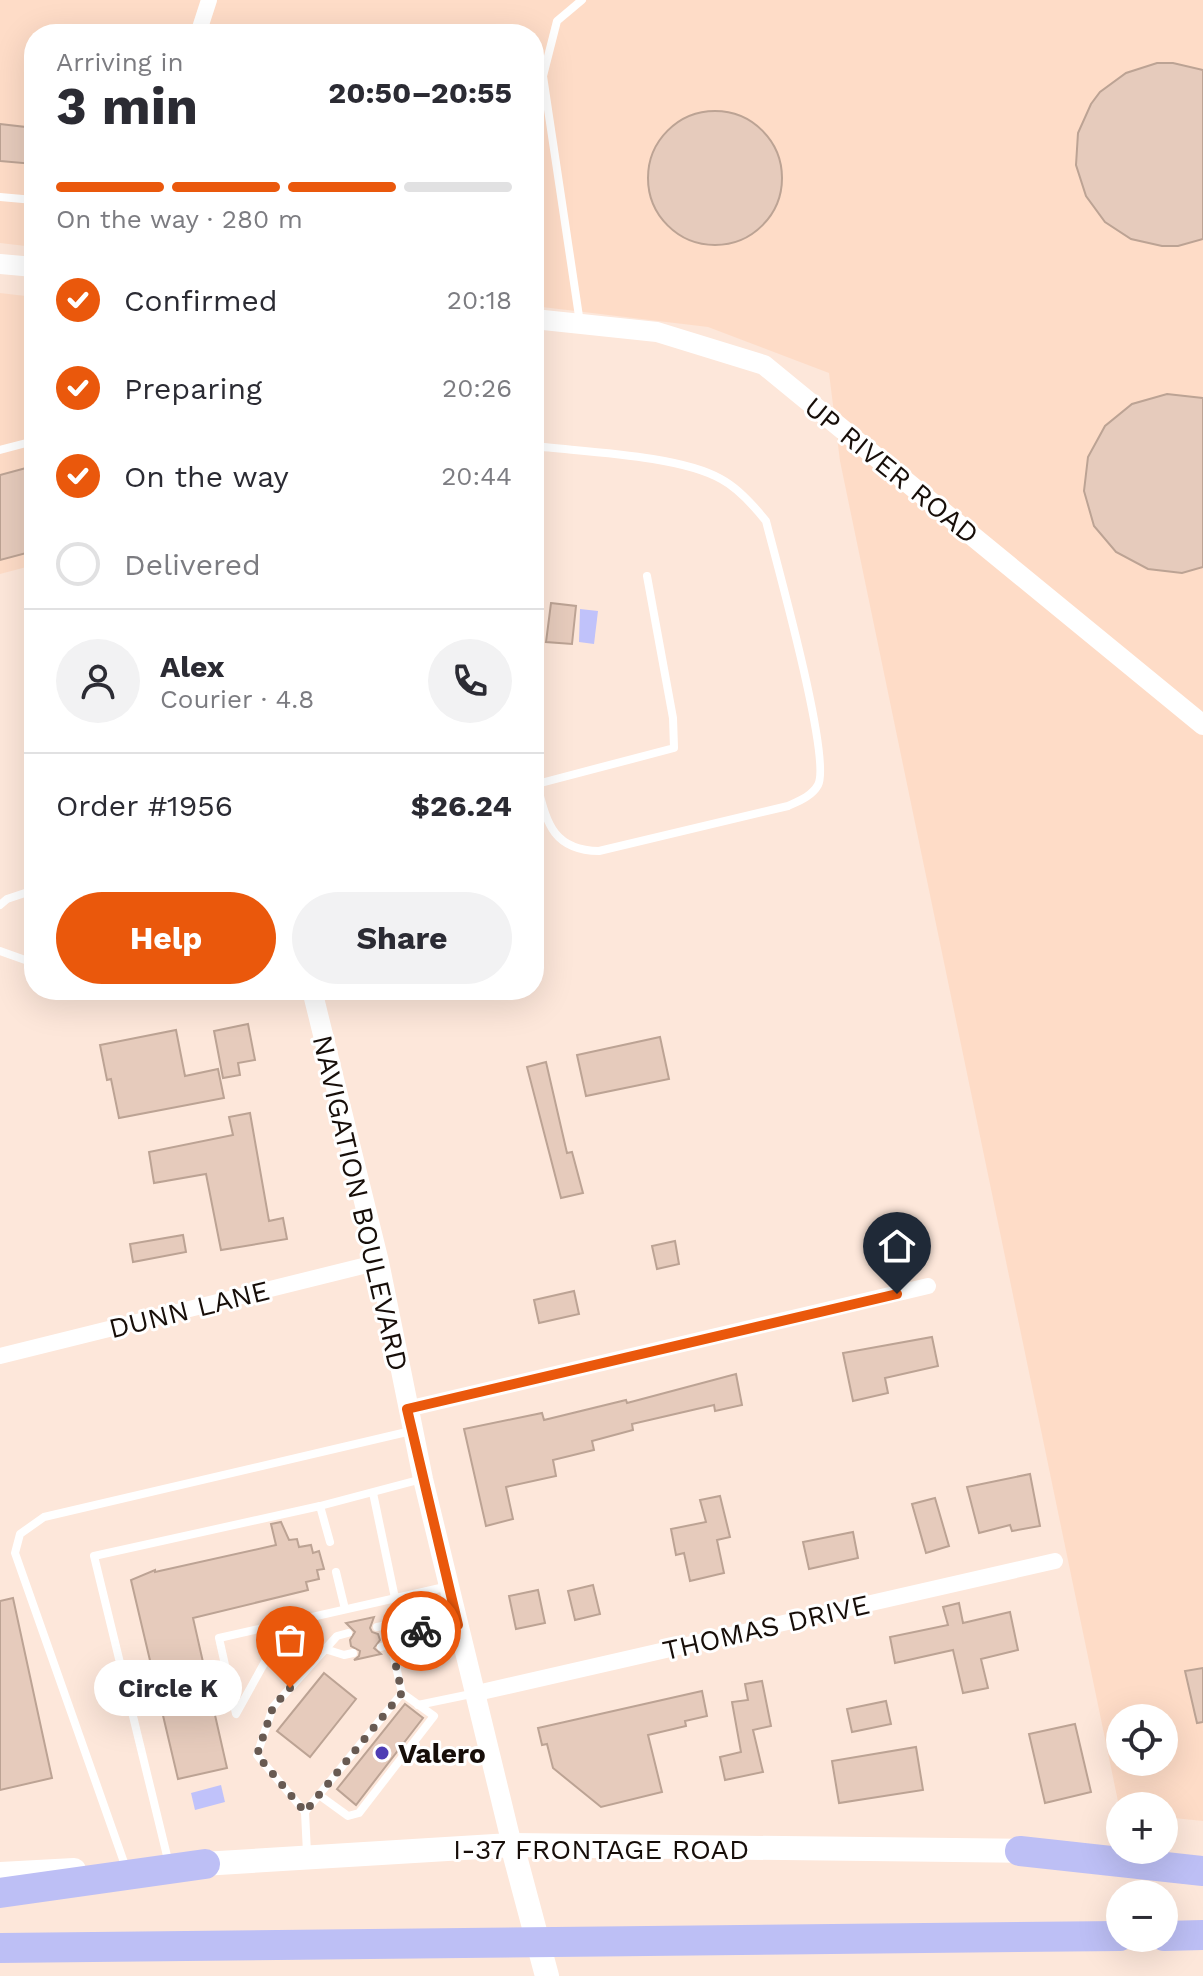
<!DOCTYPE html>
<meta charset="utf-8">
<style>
:root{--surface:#fff;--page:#f2f2f3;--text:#2b2b33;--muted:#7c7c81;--line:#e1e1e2;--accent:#ea580c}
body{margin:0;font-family:"Work Sans",sans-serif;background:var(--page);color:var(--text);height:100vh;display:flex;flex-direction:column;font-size:30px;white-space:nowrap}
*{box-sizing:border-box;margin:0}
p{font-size:26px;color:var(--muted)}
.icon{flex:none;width:44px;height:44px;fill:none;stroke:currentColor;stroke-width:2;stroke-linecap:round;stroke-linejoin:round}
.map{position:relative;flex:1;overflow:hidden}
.drawer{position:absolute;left:24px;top:24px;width:520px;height:976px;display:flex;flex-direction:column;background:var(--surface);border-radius:32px;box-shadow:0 8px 32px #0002}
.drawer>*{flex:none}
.buttons{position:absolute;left:1106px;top:1704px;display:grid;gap:16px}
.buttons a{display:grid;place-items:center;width:72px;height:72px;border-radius:50%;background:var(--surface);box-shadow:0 8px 32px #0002;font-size:40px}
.pin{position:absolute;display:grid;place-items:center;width:68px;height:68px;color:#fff;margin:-82px -34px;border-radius:50% 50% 50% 0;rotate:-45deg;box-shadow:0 0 8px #0007}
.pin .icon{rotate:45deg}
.courier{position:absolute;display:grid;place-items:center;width:80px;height:80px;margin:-40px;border:6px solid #ea580c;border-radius:50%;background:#fff;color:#222;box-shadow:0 2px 10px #0007}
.bubble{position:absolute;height:56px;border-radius:28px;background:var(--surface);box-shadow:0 8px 32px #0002;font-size:26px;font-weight:700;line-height:56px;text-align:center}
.overview em{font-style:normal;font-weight:700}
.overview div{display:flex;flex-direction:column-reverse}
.overview{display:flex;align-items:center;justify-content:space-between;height:136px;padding:0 32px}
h1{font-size:52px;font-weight:700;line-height:60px}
.bar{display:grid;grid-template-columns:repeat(4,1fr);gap:12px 8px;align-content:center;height:96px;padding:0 32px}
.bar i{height:10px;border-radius:6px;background:var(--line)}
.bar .on{background:var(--accent)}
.bar p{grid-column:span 4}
.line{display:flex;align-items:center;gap:20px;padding:0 32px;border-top:2px solid var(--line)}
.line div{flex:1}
.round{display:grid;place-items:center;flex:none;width:84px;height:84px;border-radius:42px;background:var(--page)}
ol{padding:0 32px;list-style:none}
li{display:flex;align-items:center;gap:24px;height:88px}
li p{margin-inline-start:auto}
li .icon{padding:8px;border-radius:50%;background:var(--accent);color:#fff;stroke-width:4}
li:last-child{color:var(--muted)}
li i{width:44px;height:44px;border:4px solid var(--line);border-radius:50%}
.cta{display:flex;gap:16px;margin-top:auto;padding:16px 32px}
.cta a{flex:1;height:92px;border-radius:48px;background:var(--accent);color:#fff;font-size:32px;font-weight:700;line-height:92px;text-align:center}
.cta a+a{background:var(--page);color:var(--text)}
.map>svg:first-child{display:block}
.built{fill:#fedcc7;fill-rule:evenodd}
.water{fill:#c0c2fa}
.building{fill:#e6cbbc;stroke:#bca394;stroke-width:2}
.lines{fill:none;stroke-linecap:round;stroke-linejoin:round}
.service{stroke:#fff;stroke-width:8}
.minor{stroke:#fff;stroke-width:16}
.tertiary{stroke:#fff;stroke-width:20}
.secondary{stroke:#fff;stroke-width:24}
.motorway{stroke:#bdbff5;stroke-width:30}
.done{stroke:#685a52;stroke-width:8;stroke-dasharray:0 14.4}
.route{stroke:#ea580c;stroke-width:10}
.poi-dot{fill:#4e3db4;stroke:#fff;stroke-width:3}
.labels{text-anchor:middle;stroke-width:6;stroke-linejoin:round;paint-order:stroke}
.street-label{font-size:28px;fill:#170e09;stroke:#fff}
.poi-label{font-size:28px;font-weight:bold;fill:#170e09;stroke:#fff;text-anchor:start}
</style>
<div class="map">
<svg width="1203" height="1976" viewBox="0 0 1203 1976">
<rect width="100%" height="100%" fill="#fde7da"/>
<g class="built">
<path d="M0 0H1203V1821L1164 1817V1806H1120V1811L840 461 829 373 708 327 534 306V34H34V247L0 243ZM1120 1718H1164V1762H1120Z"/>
<polygon points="0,293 34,297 34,565 0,574"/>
</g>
<g class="water">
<polygon points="580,609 598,611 594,644 579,642"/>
<polygon points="221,1785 225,1802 195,1810 191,1793"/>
</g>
<g class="building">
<polygon points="1157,63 1173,63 1203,70 1203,239 1178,246 1162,246 1131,239 1105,222 1086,196 1076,165 1078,133 1091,104 1100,92 1126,73"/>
<circle cx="715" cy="178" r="67"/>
<polygon points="0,124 34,128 34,164 0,161"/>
<polygon points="1167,394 1203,398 1203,567 1182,573 1148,569 1116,552 1094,526 1084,491 1088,457 1105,426 1132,404"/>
<polygon points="26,468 34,502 34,551 0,560 0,475"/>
<polygon points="551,603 576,606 572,644 546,642"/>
<polygon points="248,1024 255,1060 238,1063 240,1075 223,1078 214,1031"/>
<polygon points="176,1030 185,1076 218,1069 224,1098 119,1118 111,1079 107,1080 100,1045"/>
<polygon points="660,1037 669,1079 586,1096 577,1055"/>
<polygon points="546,1062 567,1153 572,1152 583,1193 561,1198 527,1067"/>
<polygon points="250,1113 269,1221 283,1218 287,1239 221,1250 206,1174 154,1183 149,1152 233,1135 229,1117"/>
<polygon points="183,1235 186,1252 133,1262 130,1244"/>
<polygon points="675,1241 679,1264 657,1269 652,1246"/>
<polygon points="574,1291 579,1314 539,1323 534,1300"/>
<polygon points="932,1337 938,1366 885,1378 888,1393 853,1401 843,1353"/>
<polygon points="736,1374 742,1405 715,1411 714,1405 632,1424 633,1430 592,1441 594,1450 553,1460 556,1476 506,1487 513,1519 486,1526 464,1429 542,1413 544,1420 626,1400 627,1403"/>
<polygon points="1030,1474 1040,1526 1012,1531 1010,1525 979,1533 967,1487"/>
<polygon points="720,1496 730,1537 717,1540 724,1573 690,1581 684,1553 676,1555 671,1529 706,1522 700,1500"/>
<polygon points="935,1498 949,1546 926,1553 912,1504"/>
<polygon points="281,1522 289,1540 297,1539 299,1547 311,1545 313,1553 319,1551 324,1569 317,1570 319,1579 306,1582 308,1590 193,1618 227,1768 178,1779 131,1580 155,1570 155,1572 276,1545 271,1524"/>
<polygon points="853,1532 858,1558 809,1569 803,1542"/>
<polygon points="593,1585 600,1614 575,1620 568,1591"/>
<polygon points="538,1590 545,1623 516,1629 509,1596"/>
<polygon points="13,1598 52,1778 0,1790 0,1601"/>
<polygon points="959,1603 963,1623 1010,1612 1018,1650 981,1659 988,1688 963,1693 953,1650 895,1663 890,1637 948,1625 943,1607"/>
<polygon points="374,1617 370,1628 372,1632 378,1634 380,1640 374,1648 381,1654 354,1660 359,1656 360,1651 351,1646 350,1640 355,1632 346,1623"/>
<polygon points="1203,1668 1203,1722 1197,1723 1185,1671"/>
<polygon points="324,1673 356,1699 310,1757 277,1731"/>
<polygon points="762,1681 771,1726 753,1730 763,1772 725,1780 720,1757 741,1752 732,1702 748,1700 745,1684"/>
<polygon points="702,1691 707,1716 685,1721 686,1726 648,1735 662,1792 601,1807 553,1768 547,1744 542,1745 538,1728"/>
<polygon points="886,1701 891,1724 852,1732 847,1709"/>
<polygon points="405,1704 423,1718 356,1805 337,1789"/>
<polygon points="1075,1724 1091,1792 1045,1803 1029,1734"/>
<polygon points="916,1747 923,1790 839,1803 832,1761"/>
</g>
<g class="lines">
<g class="service">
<polyline points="0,197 34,200"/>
<polyline points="580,323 543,76 557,21 582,0"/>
<path d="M534 446C584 452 679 455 721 479 738 488 754 506 766 521 776 561 832 759 818 785 812 796 799 801 788 806L599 851C547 850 546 815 534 774"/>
<polyline points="0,450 34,441"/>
<polyline points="537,784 674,748 673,718 647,576"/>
<polyline points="0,905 7,899 34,890"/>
<polyline points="0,951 28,961 34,960"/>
<polyline points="373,1493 395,1598"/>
<polyline points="320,1506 330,1542"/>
<polyline points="336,1572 345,1609"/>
<polyline points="287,1622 236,1714 219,1638 449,1586"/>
<polyline points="377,1627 387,1625 404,1635"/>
<polyline points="391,1644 402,1693"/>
<polyline points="381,1647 391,1644 404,1635 457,1625"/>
<polyline points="325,1649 344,1655 353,1653"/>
<polyline points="418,1705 476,1693"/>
<polyline points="305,1812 257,1755 273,1707 337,1636 348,1633"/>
<path d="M307 1853 305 1812C338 1772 370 1732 402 1693L434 1716 359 1813 348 1816 319 1795"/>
<polyline points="169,1864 94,1556 320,1506 422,1479"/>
<polyline points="126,1868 15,1553 20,1534 44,1517 411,1431"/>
</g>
<g class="minor">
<polyline points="198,34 209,0"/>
<polyline points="0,1356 379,1262"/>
<polyline points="407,1409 928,1286"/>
<polyline points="477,1693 1055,1561"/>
</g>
<g class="tertiary">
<polyline points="0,264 34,267"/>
<polyline points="534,319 657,332 764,365 1203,725"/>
<polyline points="312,990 379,1262 423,1479 512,1845"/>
</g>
<g class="secondary">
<polyline points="512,1845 547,1976"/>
<polyline points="186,1865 512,1845 1037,1851"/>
<polyline points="0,1874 74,1870"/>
</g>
<g class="motorway">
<polyline points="1020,1851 1203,1871"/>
<polyline points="0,1893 205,1864"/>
<polyline points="1164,1936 1203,1935"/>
<polyline points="0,1948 1120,1936"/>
</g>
</g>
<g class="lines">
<polyline class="done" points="290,1688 273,1707 257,1755 305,1812 402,1693 391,1644 404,1635 421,1631"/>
<polyline class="route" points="421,1631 458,1625 407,1409 897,1294"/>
</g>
<circle class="poi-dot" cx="382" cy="1753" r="8"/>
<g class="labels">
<g class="street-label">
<text transform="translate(892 470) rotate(39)" y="10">UP RIVER ROAD</text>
<text transform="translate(361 1203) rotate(77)" y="10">NAVIGATION BOULEVARD</text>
<text transform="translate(189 1309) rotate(-14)" y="10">DUNN LANE</text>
<text transform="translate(766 1627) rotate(-13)" y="10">THOMAS DRIVE</text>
<text x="601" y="1859">I-37 FRONTAGE ROAD</text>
</g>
<g class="poi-label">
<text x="398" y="1763">Valero</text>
</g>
</g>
</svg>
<div class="buttons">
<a><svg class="icon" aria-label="locate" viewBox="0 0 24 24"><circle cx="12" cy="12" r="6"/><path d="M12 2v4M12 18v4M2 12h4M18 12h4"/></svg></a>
<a>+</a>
<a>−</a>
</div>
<div class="pin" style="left:290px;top:1688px;background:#ea580c"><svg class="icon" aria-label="bag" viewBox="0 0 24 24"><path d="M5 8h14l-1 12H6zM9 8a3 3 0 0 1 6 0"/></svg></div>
<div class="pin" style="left:897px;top:1294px;background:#1f2937"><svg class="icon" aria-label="home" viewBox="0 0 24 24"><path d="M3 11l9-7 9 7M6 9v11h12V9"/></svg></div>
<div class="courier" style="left:421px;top:1631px"><svg class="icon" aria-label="bike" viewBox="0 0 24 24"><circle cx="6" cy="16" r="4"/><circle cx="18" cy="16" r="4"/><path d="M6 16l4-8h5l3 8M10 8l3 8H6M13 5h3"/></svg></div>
<div class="bubble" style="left:94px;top:1660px;width:148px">Circle K</div>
<section class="drawer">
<div class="overview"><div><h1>3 min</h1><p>Arriving in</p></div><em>20:50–20:55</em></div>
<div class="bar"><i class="on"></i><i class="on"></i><i class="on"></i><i></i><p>On the way · 280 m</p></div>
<ol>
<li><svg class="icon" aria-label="check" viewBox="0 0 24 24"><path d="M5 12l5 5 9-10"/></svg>Confirmed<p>20:18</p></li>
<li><svg class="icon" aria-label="check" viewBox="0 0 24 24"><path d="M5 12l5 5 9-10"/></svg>Preparing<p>20:26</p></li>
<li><svg class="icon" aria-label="check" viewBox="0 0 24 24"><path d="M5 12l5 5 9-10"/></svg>On the way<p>20:44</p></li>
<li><i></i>Delivered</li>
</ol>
<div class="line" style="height:144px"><a class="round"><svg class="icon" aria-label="person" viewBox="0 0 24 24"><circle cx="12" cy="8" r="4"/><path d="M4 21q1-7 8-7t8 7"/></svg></a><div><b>Alex</b><p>Courier · 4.8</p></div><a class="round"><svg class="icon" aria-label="phone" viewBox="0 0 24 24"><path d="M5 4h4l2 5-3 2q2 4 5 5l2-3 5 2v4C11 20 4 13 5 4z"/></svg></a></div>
<div class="line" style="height:104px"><div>Order #1956</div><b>$26.24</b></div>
<div class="cta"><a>Help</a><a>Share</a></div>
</section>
</div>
